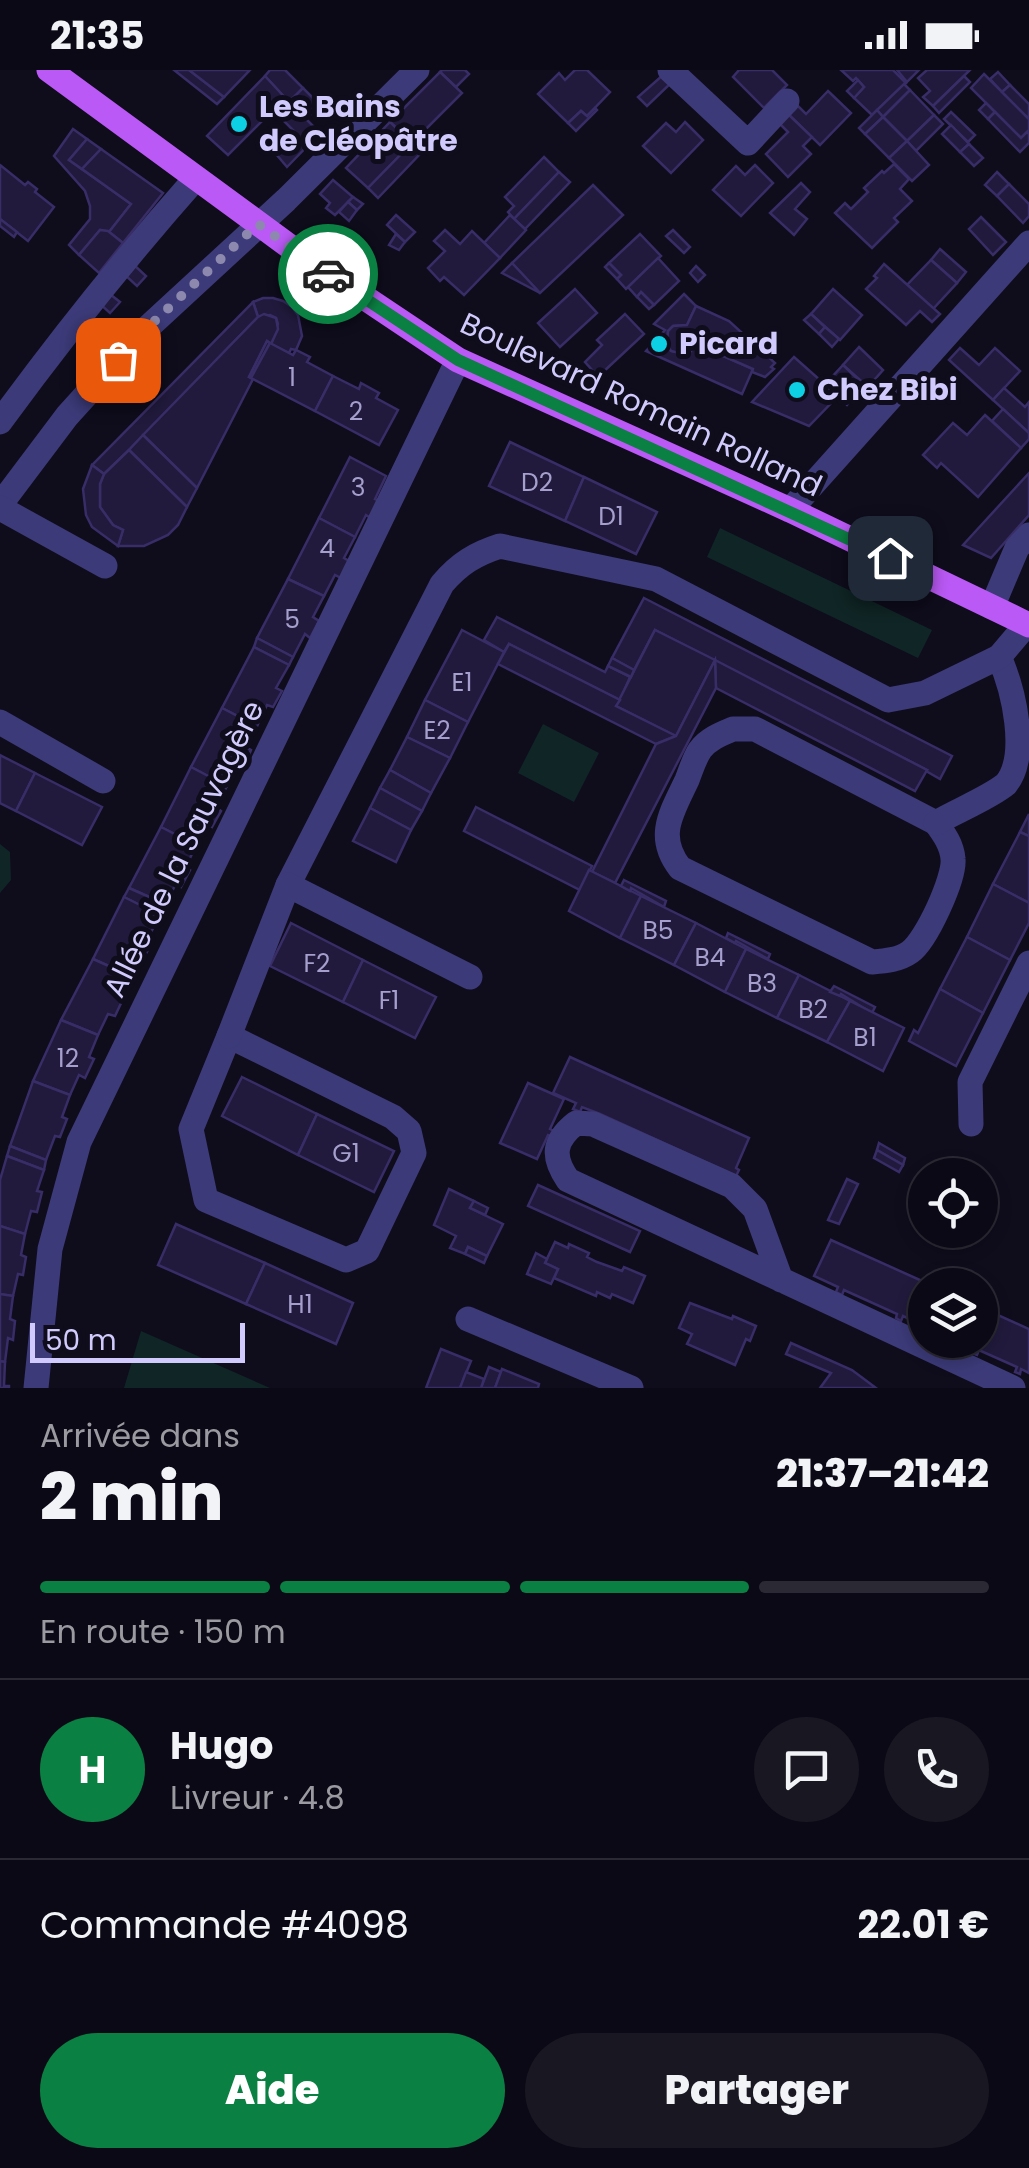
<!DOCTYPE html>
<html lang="fr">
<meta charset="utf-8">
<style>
:root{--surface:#0b0915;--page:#191722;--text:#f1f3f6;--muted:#9a9aa0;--line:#2b2a34;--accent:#0b8043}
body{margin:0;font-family:Poppins,sans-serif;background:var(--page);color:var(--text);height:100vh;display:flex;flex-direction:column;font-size:38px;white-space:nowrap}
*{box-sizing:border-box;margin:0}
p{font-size:32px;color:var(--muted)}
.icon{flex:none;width:55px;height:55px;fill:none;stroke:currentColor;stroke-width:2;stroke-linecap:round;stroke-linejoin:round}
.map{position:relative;height:1318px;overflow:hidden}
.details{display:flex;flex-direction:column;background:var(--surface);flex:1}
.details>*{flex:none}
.buttons{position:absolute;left:908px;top:1088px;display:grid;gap:20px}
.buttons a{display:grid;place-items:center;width:90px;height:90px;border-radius:50%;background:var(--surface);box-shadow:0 5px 15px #0003,0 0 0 2px var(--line);font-size:50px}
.scale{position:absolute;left:30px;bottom:25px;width:215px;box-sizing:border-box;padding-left:10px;border:5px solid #d0cbfc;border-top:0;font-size:28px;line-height:35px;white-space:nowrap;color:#d0cbfc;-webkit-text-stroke:8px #0f0c1c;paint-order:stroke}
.pin{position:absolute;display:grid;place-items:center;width:85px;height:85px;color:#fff;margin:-42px;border-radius:20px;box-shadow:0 5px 15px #0006}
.courier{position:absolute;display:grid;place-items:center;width:100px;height:100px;margin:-50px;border:8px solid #0b8043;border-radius:50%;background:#fff;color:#222;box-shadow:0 2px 12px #0007}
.summary em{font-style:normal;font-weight:800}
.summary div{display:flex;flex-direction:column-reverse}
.summary{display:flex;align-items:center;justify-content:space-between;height:170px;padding:0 40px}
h1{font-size:65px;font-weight:800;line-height:75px}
.bar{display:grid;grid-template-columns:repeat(4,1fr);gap:15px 10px;align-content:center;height:120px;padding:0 40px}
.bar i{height:12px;border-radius:8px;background:var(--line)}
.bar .active{background:var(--accent)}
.bar p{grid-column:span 4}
.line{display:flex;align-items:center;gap:25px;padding:0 40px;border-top:2px solid var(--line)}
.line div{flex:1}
.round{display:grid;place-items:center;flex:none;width:105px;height:105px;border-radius:52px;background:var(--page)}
.action{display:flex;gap:20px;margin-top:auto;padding:20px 40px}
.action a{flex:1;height:115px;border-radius:60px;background:var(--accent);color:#fff;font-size:40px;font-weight:800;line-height:115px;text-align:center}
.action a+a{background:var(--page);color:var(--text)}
.status{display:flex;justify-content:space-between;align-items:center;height:70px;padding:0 50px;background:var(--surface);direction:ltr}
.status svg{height:28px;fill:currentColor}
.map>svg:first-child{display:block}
.green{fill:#102525}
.building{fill:#211a3c;stroke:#382d66;stroke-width:2.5}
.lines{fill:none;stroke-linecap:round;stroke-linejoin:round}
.minor{stroke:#3c3a78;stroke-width:25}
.major{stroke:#ba59f5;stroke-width:25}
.done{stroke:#8c88ae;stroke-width:10;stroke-dasharray:0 18}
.route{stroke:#0b8043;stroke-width:12}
.poi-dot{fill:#0ed0e4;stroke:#0f0c1c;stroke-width:4}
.labels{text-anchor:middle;stroke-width:10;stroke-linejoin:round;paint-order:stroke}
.number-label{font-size:25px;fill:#a49fcc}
.poi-label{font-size:30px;font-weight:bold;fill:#d0cbfc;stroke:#0f0c1c;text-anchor:start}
.street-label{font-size:30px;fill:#d0cbfc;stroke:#0f0c1c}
</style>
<div class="status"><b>21:35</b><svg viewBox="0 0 49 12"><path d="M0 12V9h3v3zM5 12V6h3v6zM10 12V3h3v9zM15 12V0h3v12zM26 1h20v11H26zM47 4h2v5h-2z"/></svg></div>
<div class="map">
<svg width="1029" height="1318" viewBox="0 0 1029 1318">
<rect width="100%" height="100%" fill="#0f0c1c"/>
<g class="green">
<polygon points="720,458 932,560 918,588 707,487"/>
<polygon points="543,654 599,683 574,732 518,703"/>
<polygon points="0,774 10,782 11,810 0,823"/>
<polygon points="141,1261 270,1318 124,1318"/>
</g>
<g class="building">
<polygon points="174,0 189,0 224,27 217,34"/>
<polygon points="189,0 250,0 224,27"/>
<polygon points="270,0 285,0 303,18 289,32 265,6"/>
<polygon points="442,0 465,0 469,4 456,17 440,2"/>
<polygon points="575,0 587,0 610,22 587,46 581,41 568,53 538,24 559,3 565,10"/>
<polygon points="739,0 772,0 787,15 764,38 733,7"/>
<polygon points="841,0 893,0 906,13 872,45 854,28 864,17 856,8 853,11"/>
<polygon points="897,0 919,0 907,12"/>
<polygon points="927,0 970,0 933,36 923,27 930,21 918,8"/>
<polygon points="440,2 462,23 412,73 390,52"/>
<polygon points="998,2 1010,15 1002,22 990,9"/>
<polygon points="984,4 1029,49 1029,60 1021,68 971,18"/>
<polygon points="663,5 671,13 647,36 638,27"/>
<polygon points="265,6 289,32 303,18 320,35 306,49 320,63 287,97 276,84 296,63 273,40 228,85 207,66"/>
<polygon points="964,6 970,12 939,43 933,36"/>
<polygon points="858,10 864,17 854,28 847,21"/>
<polygon points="904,14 910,20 883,47 877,40"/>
<polygon points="1010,15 1029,34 1029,49 1002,22"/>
<polygon points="910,20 934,45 907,71 883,47"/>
<polygon points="828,21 851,43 820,75 789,45 798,36 806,44"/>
<polygon points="986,33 995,42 988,49 979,40"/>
<polygon points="595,38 597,40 576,61 568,53 581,41 587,46"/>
<polygon points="877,40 883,47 865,64 859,58"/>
<polygon points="951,42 975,65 968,72 944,49"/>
<polygon points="995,42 1021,68 1027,62 1029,64 1029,73 1020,82 988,49"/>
<polygon points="789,45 812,67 803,76 811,84 788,107 766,84 788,62 779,53"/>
<polygon points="934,45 943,54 916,81 907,71"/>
<polygon points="883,47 907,71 889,88 865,64"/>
<polygon points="390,52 412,73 368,118 346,98"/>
<polygon points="685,52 703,70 671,103 643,76 666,53 676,62"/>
<polygon points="951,55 969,74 960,82 942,64"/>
<polygon points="73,59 87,69 69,90 131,134 109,162 100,160 79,185 69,175 90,149 90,136 85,121 54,86"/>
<polygon points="87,69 101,79 82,99 69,90"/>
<polygon points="907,71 929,95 912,111 889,88"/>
<polygon points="412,73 421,83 378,128 368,118"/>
<polygon points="969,74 983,88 974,96 960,82"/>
<polygon points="101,79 163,123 123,173 109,162 131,134 82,99"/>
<polygon points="544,87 559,102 514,149 508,142 514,136 505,127"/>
<polygon points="894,94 909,109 900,119 912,131 894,148 898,152 872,178 835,143 845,133 851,139 868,122 864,118 882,101 884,103"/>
<polygon points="0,95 25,115 28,112 37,119 35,122 54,137 28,171 0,149"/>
<polygon points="755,95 773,113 741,146 713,120 736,96 745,105"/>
<polygon points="559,102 570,112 525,159 514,149"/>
<polygon points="997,102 1009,114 997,126 985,115"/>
<polygon points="333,110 353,127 335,145 326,138 330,133 320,124"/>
<polygon points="801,113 810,122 795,139 807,149 794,165 770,143"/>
<polygon points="1009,114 1029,134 1029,146 1023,153 997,126"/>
<polygon points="593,115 623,145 540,223 512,193"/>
<polygon points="353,127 363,134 357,140 348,132"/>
<polygon points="348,132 357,140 349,151 339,142"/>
<polygon points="396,145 415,162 405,172 387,155"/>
<polygon points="510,145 526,160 500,188 484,173"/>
<polygon points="981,147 1006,172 993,185 969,159"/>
<polygon points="0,149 17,162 14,167 0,156"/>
<polygon points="100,160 108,161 123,173 99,203 79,185"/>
<polygon points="445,160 460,174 472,161 500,188 464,225 444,207 440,211 428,198 445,181 434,171"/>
<polygon points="673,160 690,177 684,183 666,166"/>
<polygon points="396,164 405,172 399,180 389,175"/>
<polygon points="640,164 661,186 626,219 617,209 621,205 609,193"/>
<polygon points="940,179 966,202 957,213 931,190"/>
<polygon points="658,188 679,211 654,235 641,222 637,227 628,217"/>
<polygon points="931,190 957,213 933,239 907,215"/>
<polygon points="512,193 540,223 502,203"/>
<polygon points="609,193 621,205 617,209 605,197"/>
<polygon points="884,194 940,244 932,252 920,241 906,255 866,219 877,208 874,206"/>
<polygon points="134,195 146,206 137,216 125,205"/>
<polygon points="696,196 705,205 698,212 690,203"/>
<polygon points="575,219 597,243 560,277 538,253"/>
<polygon points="833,219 862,245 840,270 811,244"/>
<polygon points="106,221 120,232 110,243 98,232"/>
<polygon points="641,222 654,235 649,239 637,227"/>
<polygon points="684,224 696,236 687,255 673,256 668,261 667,275 671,281 684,284 691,281 696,274 753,299 742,324 646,281 665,260 654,254"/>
<polygon points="263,228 273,228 283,231 292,237 298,245 302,266 296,280 291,279 289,283 271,274 278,254 276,248 270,245 258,247 253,232"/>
<polygon points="253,232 258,247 129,380 104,404 92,395"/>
<polygon points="696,236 729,251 775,293 771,297 774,299 765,307 752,302 753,299 696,274 691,281 684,284 671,281 667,275 668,261 673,256 687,255"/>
<polygon points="264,244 276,248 278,259 271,274 267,271 249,307 253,309 252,311 197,418 143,365 258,247"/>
<polygon points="625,244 644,264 601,304 593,301 585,292 602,275 597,270"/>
<polygon points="811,244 825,257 819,264 804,250"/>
<polygon points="825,257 839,269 832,277 819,264"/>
<polygon points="267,271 270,273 251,308 249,307"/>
<polygon points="270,273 293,285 296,280 310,287 307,292 333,306 315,341 251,308"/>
<polygon points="859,277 883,300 868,317 843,295"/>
<polygon points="960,278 979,295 995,278 1020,301 993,330 949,290"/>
<polygon points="794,287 838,326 809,356 752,332"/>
<polygon points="843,295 864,315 847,335 837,325 844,317 832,307"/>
<polygon points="333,306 359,319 361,313 379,323 376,328 398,340 379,375 315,341"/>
<polygon points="832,307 844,317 837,325 826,315"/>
<polygon points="1004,318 1025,337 1029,332 1029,363 993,330"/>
<polygon points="1003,339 1029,363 1029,369 1021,378 992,351"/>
<polygon points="985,345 1021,378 978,427 941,393 937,398 923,385 953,353 967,365"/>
<polygon points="143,365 197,418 187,437 129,380"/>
<polygon points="510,372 584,407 565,451 489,416"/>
<polygon points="129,380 187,437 178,455 168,465 144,476 118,476 123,460 113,455 100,437 100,414 104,404"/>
<polygon points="350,387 386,406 375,429 380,431 372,449 366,445 355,467 319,448"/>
<polygon points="92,395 104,404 100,414 100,437 113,455 123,460 118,476 92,457 86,445 83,419"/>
<polygon points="1029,403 1029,445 991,488 963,475"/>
<polygon points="584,407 657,442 636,484 565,451"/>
<polygon points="319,448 355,467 344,488 349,491 341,508 335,505 324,526 288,509"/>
<polygon points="288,509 324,526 313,547 319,551 310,568 305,564 293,587 257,568"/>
<polygon points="644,528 952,686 940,709 926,701 927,700 655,560 634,600 612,588"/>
<polygon points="497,547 605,602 608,596 630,607 620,630 509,574 504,582 484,570"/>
<polygon points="462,560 504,582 468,652 425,630"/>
<polygon points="655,560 715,590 676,666 616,636"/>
<polygon points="257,568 293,587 289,595 254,577"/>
<polygon points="509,574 620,630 616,636 676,666 656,674 498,594"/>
<polygon points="254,577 289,595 276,618 282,621 273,637 267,635 257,656 222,638"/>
<polygon points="612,588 634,600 631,607 608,596"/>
<polygon points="715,590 927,700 915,721 716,618"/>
<polygon points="715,590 716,618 615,813 592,802 656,674 676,666"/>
<polygon points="425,630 468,652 450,688 407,667"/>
<polygon points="222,638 257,656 246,677 251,680 244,697 237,694 227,716 191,697"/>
<polygon points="407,667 450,688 431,723 390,700"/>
<polygon points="0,685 35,703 16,741 0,733"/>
<polygon points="191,697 227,716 216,737 221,741 212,757 207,754 196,775 161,757"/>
<polygon points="390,700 431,723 422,741 380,718"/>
<polygon points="35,703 102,737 82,775 16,741"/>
<polygon points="380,718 422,741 411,760 370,738"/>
<polygon points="476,737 592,796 580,820 464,761"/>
<polygon points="370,738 411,760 396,792 353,771"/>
<polygon points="1029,744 1029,766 1020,762"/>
<polygon points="161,757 196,775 186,797 190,800 181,817 176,814 165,834 129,818"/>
<polygon points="1020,762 1029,766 1029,833 993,814"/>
<polygon points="589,800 641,826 620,868 569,841"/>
<polygon points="624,810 666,831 664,837 631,818 630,821 621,816"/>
<polygon points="993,814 1029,833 1029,853 1010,890 967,867"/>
<polygon points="129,818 165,834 160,845 124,827"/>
<polygon points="641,826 696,853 674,895 620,868"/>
<polygon points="124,827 160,845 148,868 153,871 144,887 139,884 129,905 93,889"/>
<polygon points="291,853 363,890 343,932 270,896"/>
<polygon points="696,853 746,879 725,922 674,895"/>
<polygon points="728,863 770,884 768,889 736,871 735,873 726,868"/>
<polygon points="967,867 1010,890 983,943 940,919"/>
<polygon points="746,879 799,905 777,948 725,922"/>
<polygon points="93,889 129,905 118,926 123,929 115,946 108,944 98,965 61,950"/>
<polygon points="363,890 436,927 415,968 343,932"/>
<polygon points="799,905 850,931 827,972 777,948"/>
<polygon points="834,916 875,937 872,943 841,924 840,926 830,922"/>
<polygon points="940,919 983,943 956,996 909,971 914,960 918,963"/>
<polygon points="850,931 904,958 883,1001 827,972"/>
<polygon points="61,950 98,965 89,987 94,989 85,1008 79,1005 70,1025 33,1011"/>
<polygon points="570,987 749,1068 736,1098 739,1100 736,1106 600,1044 582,1037 580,1042 573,1039 576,1033 553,1023"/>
<polygon points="242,1007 317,1044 298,1085 222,1046"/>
<polygon points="33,1011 70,1025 62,1047 67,1049 60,1067 55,1066 46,1090 10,1076"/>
<polygon points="528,1013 564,1029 550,1059 556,1062 553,1067 548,1065 537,1089 500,1073"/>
<polygon points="317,1044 394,1081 374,1122 298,1085"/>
<polygon points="879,1073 905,1088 903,1095 877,1080"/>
<polygon points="10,1076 46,1090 44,1100 7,1086"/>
<polygon points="877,1080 903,1095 899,1102 874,1088"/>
<polygon points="7,1086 44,1100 37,1121 42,1122 37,1142 31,1141 25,1164 0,1156 0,1110"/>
<polygon points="847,1109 858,1114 839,1154 828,1150"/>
<polygon points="538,1115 640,1161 630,1182 528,1136"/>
<polygon points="449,1119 474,1131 470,1138 503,1154 487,1186 468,1177 465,1184 450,1178 456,1166 434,1155"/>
<polygon points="474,1131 488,1138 485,1145 470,1138"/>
<polygon points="176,1154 265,1193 246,1234 158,1195"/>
<polygon points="0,1156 25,1164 21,1185 26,1187 23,1205 18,1204 13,1226 0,1224"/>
<polygon points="831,1170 931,1215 925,1215 925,1256 903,1246 901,1251 896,1248 897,1244 844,1220 842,1225 836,1222 838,1217 814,1206"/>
<polygon points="555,1172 568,1178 569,1174 589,1183 587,1187 597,1192 622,1201 624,1197 645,1206 633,1233 612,1224 610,1228 597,1222 596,1226 554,1208 558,1199 545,1193"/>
<polygon points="468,1177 487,1186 484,1193 465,1184"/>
<polygon points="536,1183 547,1189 545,1193 558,1199 551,1214 527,1204"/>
<polygon points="265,1193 353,1233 336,1274 246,1234"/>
<polygon points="0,1224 13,1226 10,1249 15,1251 13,1270 8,1268 5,1292 0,1291"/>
<polygon points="690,1233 732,1249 733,1246 756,1256 750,1271 746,1269 735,1295 687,1274 692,1264 679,1258"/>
<polygon points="980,1237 1029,1259 1029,1303 1021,1299 1020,1304 1015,1302 1017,1297 963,1273 961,1279 955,1276 957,1270 980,1270"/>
<polygon points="791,1273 852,1300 876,1318 820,1318 831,1303 786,1284"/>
<polygon points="963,1273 979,1280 977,1285 961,1279"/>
<polygon points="441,1279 471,1291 460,1318 426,1318"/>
<polygon points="0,1291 5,1292 4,1316 9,1316 9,1318 0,1318"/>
<polygon points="489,1297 501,1302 495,1318 481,1318"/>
<polygon points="502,1299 539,1314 538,1318 495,1318"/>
<polygon points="466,1302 484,1309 481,1318 460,1318"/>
</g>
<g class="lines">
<g class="minor">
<polyline points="670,0 748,73 787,31"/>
<path d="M0 352C62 267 127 186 196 108"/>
<polyline points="0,435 67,346 144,261 286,130 417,0"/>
<polyline points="0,438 105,496"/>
<polyline points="790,440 1029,173"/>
<polyline points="992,537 1017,478 1029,465"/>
<polyline points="0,652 103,711"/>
<path d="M733 659H755L936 753C944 764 952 775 953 789 955 808 926 871 910 882 899 890 885 891 872 892L680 798C655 766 672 742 687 710 691 700 694 689 700 680 708 669 721 664 733 659Z"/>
<path d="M936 753C956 741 989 728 1006 714 1029 686 1014 620 999 587"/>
<path d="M288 815 442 514C459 494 475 484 500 476L656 509 888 630 925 623 999 587 1027 554"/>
<polygon points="229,966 393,1047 409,1061 414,1083 367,1181 346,1190 206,1130 191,1059"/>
<polyline points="229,966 288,815 470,907"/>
<polyline points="971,1054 970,1012 1029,893"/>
<path d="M781 1210 755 1139 732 1116 593 1054 576 1053C553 1071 552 1087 568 1110L1013 1318"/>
<polyline points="468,1249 631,1318"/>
<polyline points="36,1318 50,1179 79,1072 458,290"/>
</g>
<polyline class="major" points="49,0 304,187 458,290 790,440 1029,555"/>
</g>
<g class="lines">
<polyline class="done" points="118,290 144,261 258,154 328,204"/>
<polyline class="route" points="328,204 458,290 890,488"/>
</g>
<g class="poi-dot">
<circle cx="239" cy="54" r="10"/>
<circle cx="659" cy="274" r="10"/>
<circle cx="797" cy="320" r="10"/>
</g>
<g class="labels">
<g class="number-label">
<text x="292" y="316">1</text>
<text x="356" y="350">2</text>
<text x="537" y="421">D2</text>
<text x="358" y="426">3</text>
<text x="611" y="455">D1</text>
<text x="327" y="487">4</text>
<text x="292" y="558">5</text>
<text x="462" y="621">E1</text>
<text x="437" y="669">E2</text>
<text x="658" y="869">B5</text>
<text x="710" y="896">B4</text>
<text x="317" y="902">F2</text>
<text x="762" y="922">B3</text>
<text x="389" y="939">F1</text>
<text x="813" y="948">B2</text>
<text x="865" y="976">B1</text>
<text x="68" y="997">12</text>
<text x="346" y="1092">G1</text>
<text x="300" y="1243">H1</text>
</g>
<g class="poi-label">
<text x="259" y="47">Les Bains<tspan x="259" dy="34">de Cléopâtre</tspan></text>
<text x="679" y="284">Picard</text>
<text x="817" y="330">Chez Bibi</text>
</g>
<g class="street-label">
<text transform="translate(641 335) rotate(25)" y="10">Boulevard Romain Rolland</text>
<text transform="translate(184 779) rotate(-64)" y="10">Allée de la Sauvagère</text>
</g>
</g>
</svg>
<div class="buttons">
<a><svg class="icon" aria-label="locate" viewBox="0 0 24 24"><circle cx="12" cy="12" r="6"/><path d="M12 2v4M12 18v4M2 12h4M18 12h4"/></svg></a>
<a><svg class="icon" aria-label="layers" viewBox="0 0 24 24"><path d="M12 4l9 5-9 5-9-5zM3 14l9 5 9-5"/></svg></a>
</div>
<div class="scale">50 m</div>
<div class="pin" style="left:118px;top:290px;background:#ea580c"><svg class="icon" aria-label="bag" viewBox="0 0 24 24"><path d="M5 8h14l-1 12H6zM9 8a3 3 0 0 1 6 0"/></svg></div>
<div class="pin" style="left:890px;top:488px;background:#1f2937"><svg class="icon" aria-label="home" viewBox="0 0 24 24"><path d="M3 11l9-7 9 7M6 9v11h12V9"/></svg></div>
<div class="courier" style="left:328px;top:204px"><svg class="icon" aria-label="car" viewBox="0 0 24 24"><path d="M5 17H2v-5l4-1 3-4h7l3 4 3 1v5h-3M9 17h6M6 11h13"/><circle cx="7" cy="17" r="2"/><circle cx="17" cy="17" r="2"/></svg></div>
</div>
<section class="details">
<div class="summary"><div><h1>2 min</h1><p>Arrivée dans</p></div><em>21:37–21:42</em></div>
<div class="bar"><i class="active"></i><i class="active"></i><i class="active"></i><i></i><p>En route · 150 m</p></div>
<div class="line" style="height:180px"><b class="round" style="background:var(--accent);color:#fff">H</b><div><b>Hugo</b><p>Livreur · 4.8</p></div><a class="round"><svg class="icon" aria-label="chat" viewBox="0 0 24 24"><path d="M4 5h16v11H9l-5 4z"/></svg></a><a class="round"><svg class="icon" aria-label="phone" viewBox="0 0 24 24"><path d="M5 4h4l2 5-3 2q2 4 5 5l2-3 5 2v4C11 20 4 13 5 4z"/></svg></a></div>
<div class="line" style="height:130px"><div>Commande #4098</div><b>22.01 €</b></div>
<div class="action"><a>Aide</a><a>Partager</a></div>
</section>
